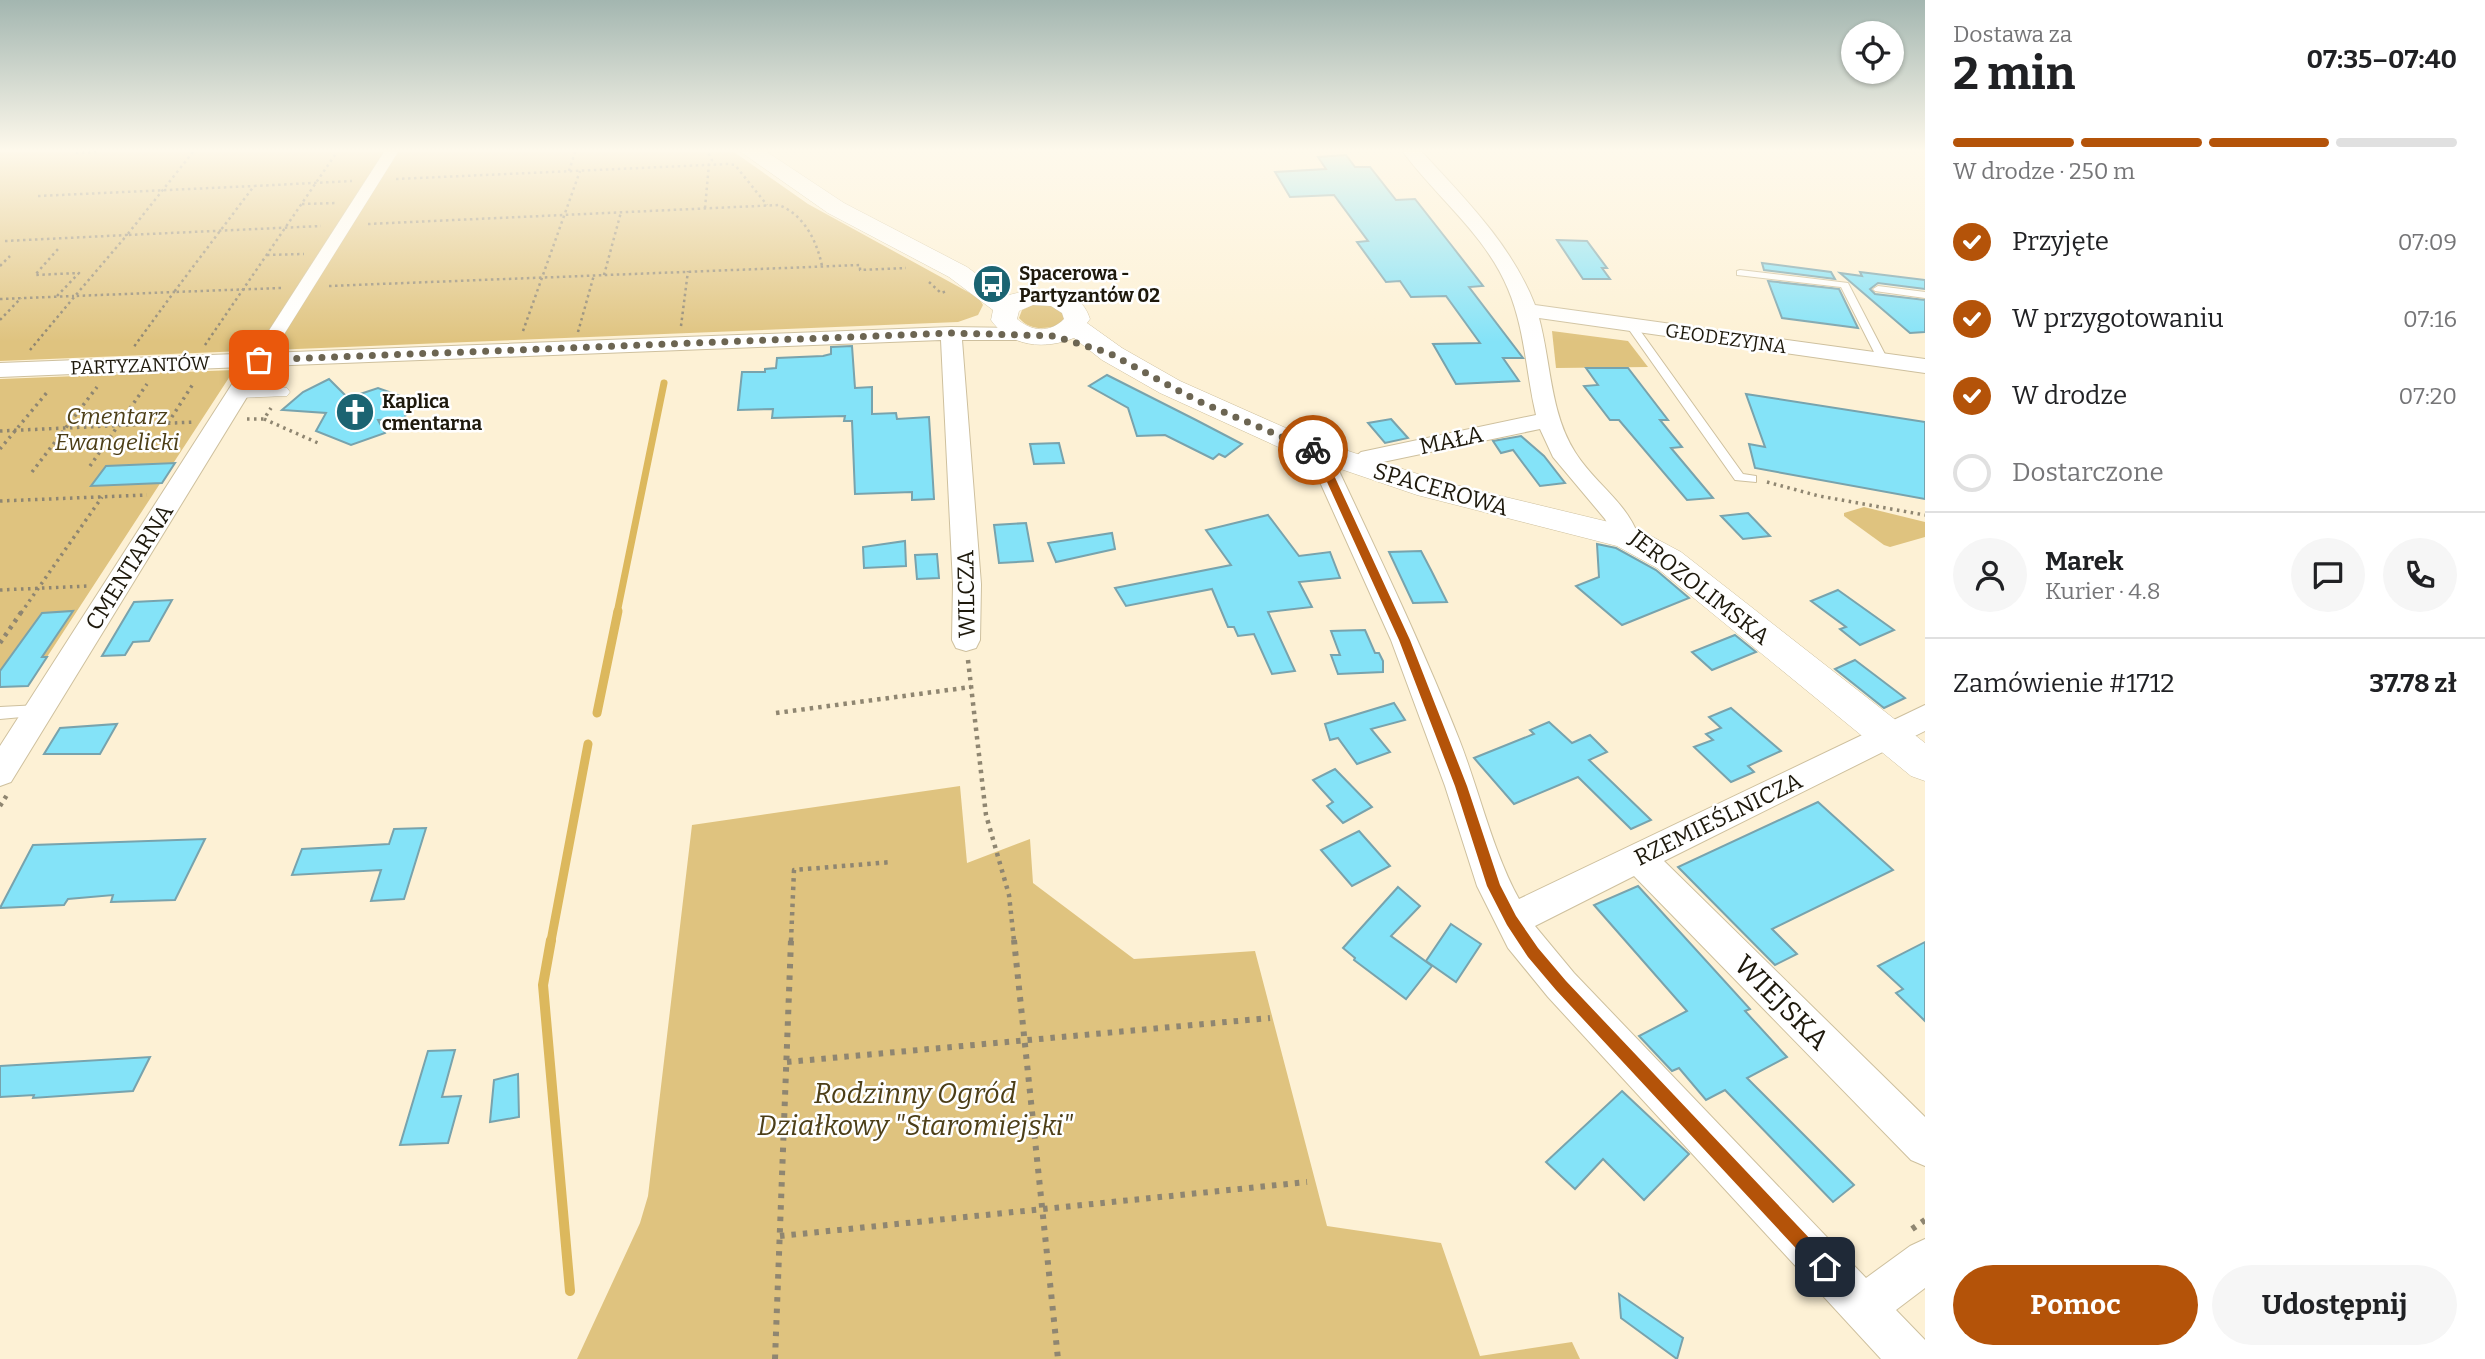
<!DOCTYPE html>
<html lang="pl">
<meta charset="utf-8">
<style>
:root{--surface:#fff;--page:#f6f6f6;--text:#202124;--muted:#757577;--line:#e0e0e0;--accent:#b45309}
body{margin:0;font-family:Bitter,serif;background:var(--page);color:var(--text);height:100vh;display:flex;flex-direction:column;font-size:26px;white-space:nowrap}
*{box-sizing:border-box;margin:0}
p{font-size:23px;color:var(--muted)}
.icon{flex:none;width:38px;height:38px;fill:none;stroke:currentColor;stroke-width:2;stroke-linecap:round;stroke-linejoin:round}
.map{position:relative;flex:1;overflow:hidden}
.drawer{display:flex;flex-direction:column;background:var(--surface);width:560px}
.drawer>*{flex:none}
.buttons{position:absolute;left:1841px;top:21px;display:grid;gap:14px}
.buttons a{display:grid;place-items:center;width:63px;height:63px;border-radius:50%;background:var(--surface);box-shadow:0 2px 5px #0004;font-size:35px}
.pin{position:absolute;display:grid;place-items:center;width:60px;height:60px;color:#fff;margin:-30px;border-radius:14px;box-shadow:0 4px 10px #0006}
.courier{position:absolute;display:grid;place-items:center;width:70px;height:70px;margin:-35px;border:5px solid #b45309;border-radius:50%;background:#fff;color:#222;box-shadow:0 2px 9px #0007}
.overview em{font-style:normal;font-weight:700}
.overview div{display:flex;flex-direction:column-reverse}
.overview{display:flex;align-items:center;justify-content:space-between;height:119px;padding:0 28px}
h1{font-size:46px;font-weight:700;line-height:52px}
.bar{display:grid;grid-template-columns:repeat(4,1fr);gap:10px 7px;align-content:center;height:84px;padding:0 28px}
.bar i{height:9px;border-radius:5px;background:var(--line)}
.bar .selected{background:var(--accent)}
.bar p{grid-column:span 4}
.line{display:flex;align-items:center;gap:18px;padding:0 28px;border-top:2px solid var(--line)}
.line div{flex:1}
.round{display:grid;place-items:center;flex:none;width:74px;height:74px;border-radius:37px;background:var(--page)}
ol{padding:0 28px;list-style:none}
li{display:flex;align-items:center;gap:21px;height:77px}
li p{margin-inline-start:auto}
li .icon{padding:7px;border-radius:50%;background:var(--accent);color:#fff;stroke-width:4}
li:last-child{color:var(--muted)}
li i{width:38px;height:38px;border:4px solid var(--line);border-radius:50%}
.button{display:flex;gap:14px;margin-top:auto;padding:14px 28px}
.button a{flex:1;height:80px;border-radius:42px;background:var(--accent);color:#fff;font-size:28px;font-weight:700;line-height:80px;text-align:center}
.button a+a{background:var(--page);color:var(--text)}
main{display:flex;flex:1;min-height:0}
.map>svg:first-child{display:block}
.green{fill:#dfc37f}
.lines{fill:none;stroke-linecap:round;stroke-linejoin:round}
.stream-far2{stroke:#dcb85d;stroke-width:7}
.stream-far1{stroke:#dcb85d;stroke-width:9}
.stream{stroke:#dcb85d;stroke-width:10}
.building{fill:#84e3f8;stroke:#78a3ad;stroke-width:2}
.service-casing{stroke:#cec09e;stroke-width:2}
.pedestrian-casing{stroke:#cec09e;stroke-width:1}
.minor-casing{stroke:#cec09e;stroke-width:2}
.tertiary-casing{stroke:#cec09e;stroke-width:1}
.path-far3{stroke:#8f8671;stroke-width:2.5;stroke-dasharray:2.5 3.5;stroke-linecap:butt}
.path-far2{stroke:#8f8671;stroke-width:3.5;stroke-dasharray:2.5 4.5;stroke-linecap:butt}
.path-far1{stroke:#8f8671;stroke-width:4.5;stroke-dasharray:3.5 5;stroke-linecap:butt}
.path{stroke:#8f8671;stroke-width:6;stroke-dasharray:4.5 7;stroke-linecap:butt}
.service{fill:#fff;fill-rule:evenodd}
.pedestrian{fill:#fff;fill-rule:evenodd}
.minor{fill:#fff;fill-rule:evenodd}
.tertiary{fill:#fff;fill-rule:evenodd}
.route{fill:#b45309}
.done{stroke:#6c6552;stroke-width:7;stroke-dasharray:0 12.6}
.labels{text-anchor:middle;stroke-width:5;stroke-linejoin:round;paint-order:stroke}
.far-poi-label{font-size:19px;font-weight:bold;fill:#1e190c;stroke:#fff;text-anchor:start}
.far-street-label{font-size:19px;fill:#1e190c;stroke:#fff}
.park-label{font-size:23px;font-style:italic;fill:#4c3e17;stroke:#fff}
.street-label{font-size:23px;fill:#1e190c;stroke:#fff}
.near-street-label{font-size:28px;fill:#1e190c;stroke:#fff}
.near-park-label{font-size:28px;font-style:italic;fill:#4c3e17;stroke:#fff}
</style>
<main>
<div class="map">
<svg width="1925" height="1359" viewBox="0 0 1925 1359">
<rect width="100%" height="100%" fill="#fdf1d5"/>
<g class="green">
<polygon points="0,152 734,152 808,204 979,298 983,305 978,315 958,322 0,361"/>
<path d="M1048 304 1060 309 1065 317 1060 325C1045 329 1030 331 1019 318L1022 310 1032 305Z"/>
<polygon points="1552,331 1628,341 1648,367 1556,368"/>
<polygon points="234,370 47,657 9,659 0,671 0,379"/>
<polygon points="1864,507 1925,522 1925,537 1890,547 1884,545 1844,516 1844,513"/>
<polygon points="960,786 967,863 1030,839 1033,883 1134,959 1255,951 1327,1226 1441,1243 1480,1356 1572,1342 1580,1359 577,1359 640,1223 648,1196 692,825"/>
</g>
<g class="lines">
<polyline class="stream-far2" points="617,613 664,383"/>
<g class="stream-far1">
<polyline points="597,713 618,611"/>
<polyline points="551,941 588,744"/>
</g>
<polyline class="stream" points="551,940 543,985 570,1291"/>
</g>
<g class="building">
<polygon points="1346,155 1355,167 1370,167 1396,200 1415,199 1452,246 1483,286 1469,287 1523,358 1503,358 1519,381 1456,384 1433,344 1480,343 1446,296 1411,297 1400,281 1386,282 1357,242 1368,241 1334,195 1290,197 1275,172 1326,169 1318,157"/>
<polygon points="1557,240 1587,241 1607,268 1602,268 1610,279 1583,279"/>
<polygon points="1762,263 1831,272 1835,279 1764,270"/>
<polygon points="1860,272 1925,280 1925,289 1878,283 1870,289 1875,294 1925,300 1925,332 1910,333 1840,273 1862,276"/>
<polygon points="1768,281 1839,289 1858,328 1782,318"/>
<polygon points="852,346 855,388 872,387 872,414 896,413 897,419 929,417 934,499 912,500 912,492 855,494 852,421 844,421 845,416 772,418 773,409 738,410 742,372 765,372 765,369 776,368 777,358 823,356 831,354 831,347"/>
<polygon points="1586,368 1628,368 1668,420 1660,420 1682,447 1671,448 1713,498 1687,500 1619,420 1610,420 1584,386 1598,385"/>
<polygon points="1107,375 1196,420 1242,444 1225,457 1219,454 1213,459 1165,435 1137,436 1128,408 1089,386"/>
<polygon points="329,379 348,398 378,388 412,400 404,419 378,420 385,433 351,445 316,431 326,413 282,410 303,392"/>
<polygon points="1746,394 1925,422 1925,499 1755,468 1749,444 1765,447"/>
<polygon points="1391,419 1408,438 1385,443 1368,423"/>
<polygon points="1521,436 1544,456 1565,483 1540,486 1513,450 1501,453 1493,441"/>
<polygon points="1059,443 1064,463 1034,464 1030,444"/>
<polygon points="175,463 162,483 91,486 106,466"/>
<polygon points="1748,513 1770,536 1743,539 1721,516"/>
<polygon points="1268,515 1299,556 1330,552 1340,578 1299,582 1312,607 1268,612 1295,671 1272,674 1254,634 1238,636 1234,627 1228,627 1212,589 1126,606 1115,588 1231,565 1206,530"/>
<polygon points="1026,523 1033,561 999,563 994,525"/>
<polygon points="1112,533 1115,549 1056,562 1048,543"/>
<polygon points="905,541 906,566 864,568 863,547"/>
<polygon points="1597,544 1616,548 1656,570 1689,598 1622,625 1576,586 1599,577"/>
<polygon points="1421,551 1432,572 1447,602 1413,603 1389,552"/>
<polygon points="937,554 939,578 917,579 915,555"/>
<polygon points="1838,590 1894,630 1860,645 1840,629 1846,627 1811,601"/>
<polygon points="172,600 149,641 133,642 125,655 102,656 134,602"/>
<polygon points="73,611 42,657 47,657 28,686 0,687 0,671 42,613"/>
<polygon points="1365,630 1375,653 1379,653 1383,661 1383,672 1338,674 1331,655 1340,655 1331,631"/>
<polygon points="1735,635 1756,652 1712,670 1692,652"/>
<polygon points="1855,660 1905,698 1884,708 1835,669"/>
<polygon points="1394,703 1405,720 1371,729 1390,752 1357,764 1338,738 1330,740 1325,724"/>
<polygon points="1731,708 1781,751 1748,766 1754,772 1731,782 1694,747 1713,740 1706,734 1721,728 1709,717"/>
<polygon points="1549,722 1572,743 1590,735 1607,752 1589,760 1651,820 1631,829 1578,777 1514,804 1474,758 1534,734 1530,730"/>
<polygon points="117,724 100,754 44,754 60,728"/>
<polygon points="1335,769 1372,807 1343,823 1327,806 1333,802 1313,780"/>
<polygon points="1818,802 1893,870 1772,929 1797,954 1775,965 1678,867"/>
<polygon points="426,828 404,899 371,901 381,870 292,875 302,849 389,844 394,829"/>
<polygon points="1359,831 1390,866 1352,886 1321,850"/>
<polygon points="205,839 175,900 111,902 113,895 68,899 64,905 0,908 33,845"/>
<polygon points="1638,886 1750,1009 1745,1011 1787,1057 1747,1078 1854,1185 1833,1202 1725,1090 1706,1100 1679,1068 1672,1071 1639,1036 1687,1011 1594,905"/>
<polygon points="1398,887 1420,906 1391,936 1432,966 1406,999 1354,960 1355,958 1343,948"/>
<polygon points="1451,924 1481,944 1456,982 1426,961"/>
<polygon points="1925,942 1925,1021 1896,993 1903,989 1878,966"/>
<polygon points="455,1050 442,1097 461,1096 448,1143 400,1145 428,1051"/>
<polygon points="150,1057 133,1091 33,1098 34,1095 0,1097 0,1066"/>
<polygon points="518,1074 519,1117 490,1122 494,1080"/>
<polygon points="1622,1091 1689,1154 1644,1200 1603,1159 1575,1189 1546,1162"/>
<polygon points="1619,1294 1683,1338 1677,1359 1621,1318"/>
</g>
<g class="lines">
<g class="service-casing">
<g id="service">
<polygon points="1740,270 1848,283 1888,360 1883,363 1878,360 1841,287 1737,275 1737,271"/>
<polygon points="1878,286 1925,292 1925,298 1875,291 1873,289"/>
<polygon points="1630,321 1634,322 1743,474 1756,476 1756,482 1735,480 1625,324"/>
<polygon points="39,705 44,707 46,711 44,715 0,719 0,707"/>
</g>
</g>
<g class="pedestrian-casing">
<g id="pedestrian">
<polygon points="384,152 398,152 268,360 265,364 253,364 250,360"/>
<polygon points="281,387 287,388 290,392 287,396 238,398 229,393 238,388"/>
</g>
</g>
<g class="minor-casing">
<g id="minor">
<path d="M1403 152H1422C1465 199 1511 244 1535 305L1925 359V373L1539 318C1551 362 1550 413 1575 452 1594 483 1626 501 1639 537L1635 543 1626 546 1617 543 1605 519 1553 457 1540 429 1378 463 1358 472 1349 470 1346 464 1361 452 1536 415C1526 373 1525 329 1508 289 1485 234 1438 199 1403 152Z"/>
<polygon points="951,327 1023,328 1031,329 1034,334 1031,339 1023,340 962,340 981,584 980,640 976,648 966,651 956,648 952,640 953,584 941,340 266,366 11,782 0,786 0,746 243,367 0,377 0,363"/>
<path d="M1330 448 1339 451 1342 456 1339 471C1381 560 1423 648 1459 739 1479 790 1493 852 1519 899L1925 705V731L1664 861 1925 1117V1166L1911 1160 1634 876 1535 926 1574 973 1866 1278 1910 1246 1925 1239V1288L1896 1310 1925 1340V1359H1881L1548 997 1508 948 1477 886 1445 786 1391 640 1315 471 1321 451Z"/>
</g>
</g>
<g class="tertiary-casing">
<path id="tertiary" d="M741 152H767L844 203 967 267 1006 296C1035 287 1079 283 1090 319L1087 323 1122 348 1180 381 1306 437 1439 481 1638 529 1681 552 1925 743V781L1911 776 1657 568 1617 546 1417 495 1285 450 1160 393 1102 360 1074 338C1045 350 1010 347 991 320L993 310 949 277 828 213ZM1033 305 1051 306 1062 313 1064 319C1050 333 1032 332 1017 319L1019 311Z"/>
</g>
<g class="path-far3">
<polyline points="193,152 127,235 321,226"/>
<polyline points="76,153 98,152"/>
<polyline points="569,171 575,152"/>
<polyline points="396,179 728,164 735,165 767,205"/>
<polyline points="38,196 254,186"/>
<polyline points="302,204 338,203"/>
<polyline points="705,208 709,164 712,160 708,152"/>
<path d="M368 224 779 205C804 215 817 241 822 266"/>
<polyline points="5,241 127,235 75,296 174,292 133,348"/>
<polyline points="267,255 304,254"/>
<polyline points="0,266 10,256"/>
<polyline points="604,275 621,212"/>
<polyline points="929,282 941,293 947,291"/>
<polyline points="329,286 860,265 860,270 906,268"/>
<polyline points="281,288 174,292 254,186 352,181"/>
<polyline points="57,296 79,273 35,275 58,249"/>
<polyline points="0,299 74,296"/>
<polyline points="0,320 21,298"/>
<polyline points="681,326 688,271"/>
<polyline points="523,331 580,171"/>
<polyline points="578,332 594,275"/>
<polyline points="205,345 337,152"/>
<polyline points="30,350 75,296"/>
</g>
<g class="path-far2">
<polyline points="247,419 264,419 271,408"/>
<polyline points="264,419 318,443"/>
<polyline points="168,423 193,384"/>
<polyline points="0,431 195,422"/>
<polyline points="0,449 49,390"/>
<polyline points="90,466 147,384"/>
<polyline points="32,472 97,387"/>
<polyline points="1767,482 1819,496 1925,515"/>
<polyline points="0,501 147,495"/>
<polyline points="0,590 89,586"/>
<polyline points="21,613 102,497"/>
</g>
<g class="path-far1">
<polyline points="0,643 22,611"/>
<polyline points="968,660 986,815 1009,895 1014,941"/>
<polyline points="776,713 971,687"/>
<polyline points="0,806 7,795"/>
<polyline points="791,941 794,870 892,862"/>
</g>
<g class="path">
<polyline points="1014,940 1058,1359"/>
<polyline points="787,1062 1270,1018"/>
<polyline points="1912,1229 1925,1220"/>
<polyline points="780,1236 1307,1182"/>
<polyline points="775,1359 791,940"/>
</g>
<use href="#service" class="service"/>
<use href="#pedestrian" class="pedestrian"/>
<use href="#minor" class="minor"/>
<use href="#tertiary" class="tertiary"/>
</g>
<linearGradient id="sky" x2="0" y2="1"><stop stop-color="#a3b6b0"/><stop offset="0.44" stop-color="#fef9ec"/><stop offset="1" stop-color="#fef9ec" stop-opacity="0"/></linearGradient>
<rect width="1925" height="342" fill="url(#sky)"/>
<polygon class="route" points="1313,447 1335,456 1332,471 1410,640 1467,786 1500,885 1516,916 1538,948 1566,981 1831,1261 1833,1267 1831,1273 1825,1275 1819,1273 1556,990 1528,957 1507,925 1487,886 1455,786 1399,640 1322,471 1325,457 1310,452 1309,450"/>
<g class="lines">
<polyline class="done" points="259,360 951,333 1054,336 1109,353 1198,401 1313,450"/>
</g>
<defs>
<g id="bus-disc" transform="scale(2.0125)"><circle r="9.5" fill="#1b6472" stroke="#fff"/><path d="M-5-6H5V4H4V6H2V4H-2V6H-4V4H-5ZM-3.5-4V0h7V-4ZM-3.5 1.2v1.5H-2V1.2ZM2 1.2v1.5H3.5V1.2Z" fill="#fff"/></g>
<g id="church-disc" transform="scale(2.0125)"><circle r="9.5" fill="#1b6472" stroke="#fff"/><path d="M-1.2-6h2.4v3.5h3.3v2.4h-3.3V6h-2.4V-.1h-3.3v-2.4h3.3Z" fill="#fff"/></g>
</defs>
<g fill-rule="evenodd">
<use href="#bus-disc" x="992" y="284"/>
<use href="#church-disc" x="355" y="412"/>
</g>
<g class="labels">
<g class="far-poi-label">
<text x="1019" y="280">Spacerowa -<tspan x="1019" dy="22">Partyzantów 02</tspan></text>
<text x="382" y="408">Kaplica<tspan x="382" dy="22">cmentarna</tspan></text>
</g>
<g class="far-street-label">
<text transform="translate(1726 338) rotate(8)" y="7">GEODEZYJNA</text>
<text transform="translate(140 365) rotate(-2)" y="7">PARTYZANTÓW</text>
</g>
<g class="park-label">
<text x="117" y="424">Cmentarz<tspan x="117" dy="26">Ewangelicki</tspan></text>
</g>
<g class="street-label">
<text transform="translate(1451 440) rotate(-12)" y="8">MAŁA</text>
<text transform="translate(1441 489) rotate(16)" y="8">SPACEROWA</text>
<text transform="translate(129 567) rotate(-58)" y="8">CMENTARNA</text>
<text transform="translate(1700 587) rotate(38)" y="8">JEROZOLIMSKA</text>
<text transform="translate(966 594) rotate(-91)" y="8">WILCZA</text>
<text transform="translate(1718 819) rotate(-26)" y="8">RZEMIEŚLNICZA</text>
</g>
<g class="near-street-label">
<text transform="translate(1782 1002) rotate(45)" y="10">WIEJSKA</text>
</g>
<g class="near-park-label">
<text x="915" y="1103">Rodzinny Ogród<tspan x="915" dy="32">Działkowy "Staromiejski"</tspan></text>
</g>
</g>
</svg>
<div class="buttons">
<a><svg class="icon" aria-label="locate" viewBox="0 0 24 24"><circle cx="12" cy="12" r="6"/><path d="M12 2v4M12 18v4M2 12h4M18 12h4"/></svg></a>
</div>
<div class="pin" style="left:259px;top:360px;background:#ea580c"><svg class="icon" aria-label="bag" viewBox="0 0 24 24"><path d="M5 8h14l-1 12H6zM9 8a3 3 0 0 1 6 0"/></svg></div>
<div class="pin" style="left:1825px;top:1267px;background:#1f2937"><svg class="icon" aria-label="home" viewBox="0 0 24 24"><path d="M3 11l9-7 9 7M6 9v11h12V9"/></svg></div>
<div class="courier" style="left:1313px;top:450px"><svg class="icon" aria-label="bike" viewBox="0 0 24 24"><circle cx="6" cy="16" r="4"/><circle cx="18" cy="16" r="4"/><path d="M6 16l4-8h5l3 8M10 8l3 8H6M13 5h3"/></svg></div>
</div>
<section class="drawer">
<div class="overview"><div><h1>2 min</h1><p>Dostawa za</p></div><em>07:35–07:40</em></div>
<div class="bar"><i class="selected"></i><i class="selected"></i><i class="selected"></i><i></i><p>W drodze · 250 m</p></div>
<ol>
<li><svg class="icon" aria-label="check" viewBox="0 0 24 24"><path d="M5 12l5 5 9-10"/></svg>Przyjęte<p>07:09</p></li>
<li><svg class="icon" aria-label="check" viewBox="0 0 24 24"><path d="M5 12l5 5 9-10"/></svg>W przygotowaniu<p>07:16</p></li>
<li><svg class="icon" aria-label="check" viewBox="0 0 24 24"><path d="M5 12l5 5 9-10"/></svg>W drodze<p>07:20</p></li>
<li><i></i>Dostarczone</li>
</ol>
<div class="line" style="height:126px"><a class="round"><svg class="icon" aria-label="person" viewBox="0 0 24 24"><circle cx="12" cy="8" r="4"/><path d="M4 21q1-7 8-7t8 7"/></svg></a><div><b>Marek</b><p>Kurier · 4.8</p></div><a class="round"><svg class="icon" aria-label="chat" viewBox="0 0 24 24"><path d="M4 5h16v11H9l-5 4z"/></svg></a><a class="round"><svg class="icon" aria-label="phone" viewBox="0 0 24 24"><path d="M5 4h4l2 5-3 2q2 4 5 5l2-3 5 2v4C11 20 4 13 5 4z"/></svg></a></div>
<div class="line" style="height:91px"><div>Zamówienie #1712</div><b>37.78 zł</b></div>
<div class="button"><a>Pomoc</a><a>Udostępnij</a></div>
</section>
</main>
